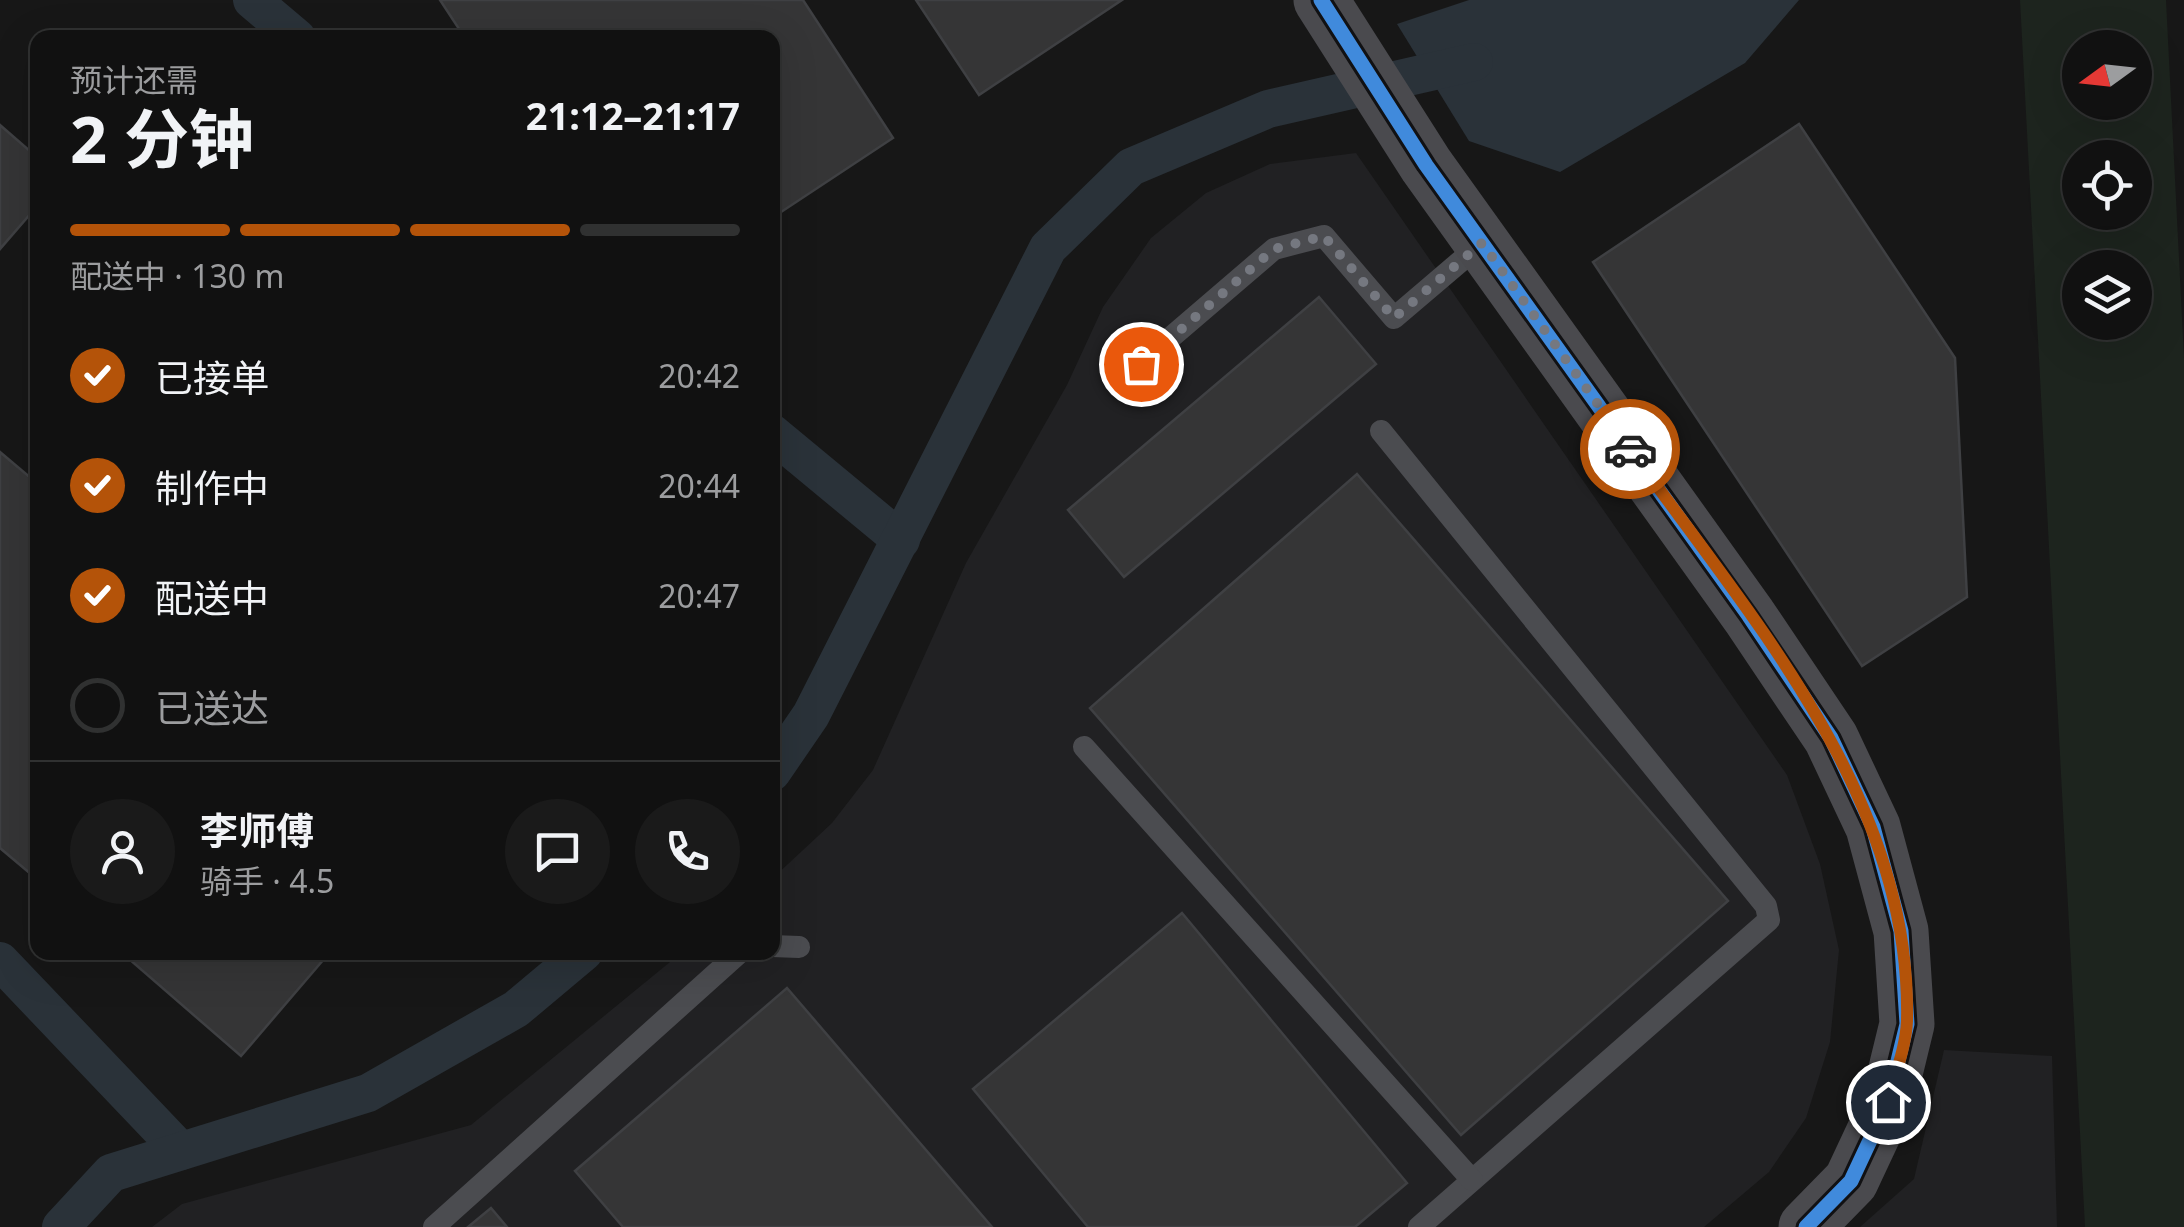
<!DOCTYPE html>
<html lang="zh">
<meta charset="utf-8">
<style>
:root{--surface:#111;--page:#1a1a1a;--text:#f1f3f6;--muted:#9c9d9f;--line:#303131;--accent:#b45309}
body{margin:0;font-family:"Noto Sans","Noto Sans SC",sans-serif;background:var(--page);color:var(--text);height:100vh;display:flex;flex-direction:column;font-size:38px;white-space:nowrap}
*{box-sizing:border-box;margin:0}
p{font-size:32px;color:var(--muted)}
.icon{flex:none;width:55px;height:55px;fill:none;stroke:currentColor;stroke-width:2;stroke-linecap:round;stroke-linejoin:round}
.map{position:relative;flex:1;overflow:hidden}
.sheet{position:absolute;left:30px;top:30px;width:750px;height:930px;display:flex;flex-direction:column;background:var(--surface);border-radius:20px;box-shadow:0 10px 40px #0002,0 0 0 2px var(--line)}
.sheet>*{flex:none}
.needle{width:65px;rotate:255deg}
.tools{position:absolute;left:2062px;top:30px;display:grid;gap:20px}
.tools a{display:grid;place-items:center;width:90px;height:90px;border-radius:50%;background:var(--surface);box-shadow:0 10px 40px #0002,0 0 0 2px var(--line);font-size:50px}
.pin{position:absolute;display:grid;place-items:center;width:85px;height:85px;color:#fff;margin:-42px;border:5px solid #fff;border-radius:50%;box-shadow:0 2px 10px #0007}
.courier{position:absolute;display:grid;place-items:center;width:100px;height:100px;margin:-50px;border:8px solid #b45309;border-radius:50%;background:#fff;color:#222;box-shadow:0 2px 12px #0007}
.summary em{font-style:normal;font-weight:700}
.summary div{display:flex;flex-direction:column-reverse}
.summary{display:flex;align-items:center;justify-content:space-between;height:170px;padding:0 40px}
h1{font-size:65px;font-weight:700;line-height:75px}
.bar{display:grid;grid-template-columns:repeat(4,1fr);gap:15px 10px;align-content:center;height:120px;padding:0 40px}
.bar i{height:12px;border-radius:8px;background:var(--line)}
.bar .active{background:var(--accent)}
.bar p{grid-column:span 4}
.line{display:flex;align-items:center;gap:25px;padding:0 40px;border-top:2px solid var(--line)}
.line div{flex:1}
.round{display:grid;place-items:center;flex:none;width:105px;height:105px;border-radius:52px;background:var(--page)}
ol{padding:0 40px;list-style:none}
li{display:flex;align-items:center;gap:30px;height:110px}
li p{margin-inline-start:auto}
li .icon{padding:10px;border-radius:50%;background:var(--accent);color:#fff;stroke-width:4}
li:last-child{color:var(--muted)}
li i{width:55px;height:55px;border:5px solid var(--line);border-radius:50%}
.map>svg:first-child{display:block}
.built{fill:#212123}
.green{fill:#1d241e;fill-rule:evenodd}
.water{fill:#2a3239}
.lines{fill:none;stroke-linecap:round;stroke-linejoin:round}
.canal{stroke:#2a3239;stroke-width:38}
.building{fill:#353536;stroke:#3f4043;stroke-width:2.5}
.lane{stroke:#4b4c50;stroke-width:22}
.secondary{stroke:#4a4a4e;stroke-width:55}
.cycleway-casing{stroke:#111113;stroke-width:21}
.cycleway{stroke:#408adc;stroke-width:15}
.done{stroke:#757880;stroke-width:10;stroke-dasharray:0 18}
.route{stroke:#b45309;stroke-width:12}
</style>
<div class="map">
<svg width="2184" height="1227" viewBox="0 0 2184 1227">
<rect width="100%" height="100%" fill="#171717"/>
<g class="built">
<polygon points="1356,153 1787,775 1820,864 1839,950 1830,1042 1806,1118 1769,1172 1704,1227 152,1227 182,1204 471,1125 681,953 772,952 773,878 832,823 873,770 966,563 1067,385 1103,307 1151,238 1206,193 1270,164"/>
<polygon points="1944,1050 2052,1056 2057,1227 1860,1227 1914,1179"/>
</g>
<path class="green" d="M2020 0H2166L2184 358V1227H2085ZM2080 48H2135V102H2080ZM2080 158H2135V212H2080ZM2080 268H2135V322H2080Z"/>
<polygon class="water" points="1469,0 1799,0 1745,63 1560,172 1469,141 1397,24"/>
<g class="lines">
<g class="canal">
<polyline points="252,0 297,38"/>
<polyline points="772,433 901,540"/>
<polyline points="772,772 811,715 1048,248 1131,167 1268,109 1474,62"/>
<polyline points="0,961 181,1151"/>
<polyline points="61,1227 111,1173 368,1093 516,1009 584,952"/>
</g>
</g>
<g class="building">
<polygon points="440,0 803,0 893,138 772,218 772,38 465,38"/>
<polygon points="916,0 1122,0 979,95"/>
<polygon points="1799,124 1955,358 1967,597 1862,666 1593,262"/>
<polygon points="0,125 38,158 38,205 0,249"/>
<polygon points="1319,297 1376,364 1124,577 1068,510"/>
<polygon points="0,452 38,484 38,880 0,848"/>
<polygon points="1357,474 1728,901 1461,1135 1090,708"/>
<polygon points="1182,913 1407,1183 1355,1227 1088,1227 973,1089"/>
<polygon points="121,952 330,952 241,1056"/>
<polygon points="787,988 992,1227 623,1227 575,1171"/>
<polygon points="491,1208 507,1227 468,1227"/>
</g>
<g class="lines">
<g class="lane">
<polyline points="1141,363 1274,249 1324,236 1394,318 1482,243"/>
<polyline points="1381,431 1766,906 1769,920 1419,1227"/>
<polyline points="1084,747 1472,1180"/>
<polyline points="772,946 799,947"/>
<polyline points="434,1227 740,952"/>
</g>
<polyline class="secondary" points="1321,0 1426,165 1749,616 1831,738 1873,827 1901,931 1907,1024 1888,1102 1851,1181 1806,1227"/>
<g class="cycleway-casing">
<polyline id="cycleway" points="1321,0 1426,165 1749,616 1831,738 1873,827 1901,931 1907,1024 1888,1102 1851,1181 1806,1227"/>
</g>
<use href="#cycleway" class="cycleway"/>
</g>
<g class="lines">
<polyline class="done" points="1141,364 1274,249 1324,236 1394,318 1482,243 1630,449"/>
<path class="route" d="M1630 449C1752 619 1912 798 1907 1021 1906 1047 1894 1077 1888 1102"/>
</g>
</svg>
<div class="tools">
<a><svg class="needle" viewBox="-14 -14 28 28"><path d="M0-13l5 13h-10z" fill="#e53935"/><path d="M0 13l5-13h-10z" fill="#9c9d9f"/></svg></a>
<a><svg class="icon" aria-label="locate" viewBox="0 0 24 24"><circle cx="12" cy="12" r="6"/><path d="M12 2v4M12 18v4M2 12h4M18 12h4"/></svg></a>
<a><svg class="icon" aria-label="layers" viewBox="0 0 24 24"><path d="M12 4l9 5-9 5-9-5zM3 14l9 5 9-5"/></svg></a>
</div>
<div class="pin" style="left:1141px;top:364px;background:#ea580c"><svg class="icon" aria-label="bag" viewBox="0 0 24 24"><path d="M5 8h14l-1 12H6zM9 8a3 3 0 0 1 6 0"/></svg></div>
<div class="pin" style="left:1888px;top:1102px;background:#1f2937"><svg class="icon" aria-label="home" viewBox="0 0 24 24"><path d="M3 11l9-7 9 7M6 9v11h12V9"/></svg></div>
<div class="courier" style="left:1630px;top:449px"><svg class="icon" aria-label="car" viewBox="0 0 24 24"><path d="M5 17H2v-5l4-1 3-4h7l3 4 3 1v5h-3M9 17h6M6 11h13"/><circle cx="7" cy="17" r="2"/><circle cx="17" cy="17" r="2"/></svg></div>
<section class="sheet">
<div class="summary"><div><h1>2 分钟</h1><p>预计还需</p></div><em>21:12–21:17</em></div>
<div class="bar"><i class="active"></i><i class="active"></i><i class="active"></i><i></i><p>配送中 · 130 m</p></div>
<ol>
<li><svg class="icon" aria-label="check" viewBox="0 0 24 24"><path d="M5 12l5 5 9-10"/></svg>已接单<p>20:42</p></li>
<li><svg class="icon" aria-label="check" viewBox="0 0 24 24"><path d="M5 12l5 5 9-10"/></svg>制作中<p>20:44</p></li>
<li><svg class="icon" aria-label="check" viewBox="0 0 24 24"><path d="M5 12l5 5 9-10"/></svg>配送中<p>20:47</p></li>
<li><i></i>已送达</li>
</ol>
<div class="line" style="height:180px"><a class="round"><svg class="icon" aria-label="person" viewBox="0 0 24 24"><circle cx="12" cy="8" r="4"/><path d="M4 21q1-7 8-7t8 7"/></svg></a><div><b>李师傅</b><p>骑手 · 4.5</p></div><a class="round"><svg class="icon" aria-label="chat" viewBox="0 0 24 24"><path d="M4 5h16v11H9l-5 4z"/></svg></a><a class="round"><svg class="icon" aria-label="phone" viewBox="0 0 24 24"><path d="M5 4h4l2 5-3 2q2 4 5 5l2-3 5 2v4C11 20 4 13 5 4z"/></svg></a></div>
</section>
</div>
